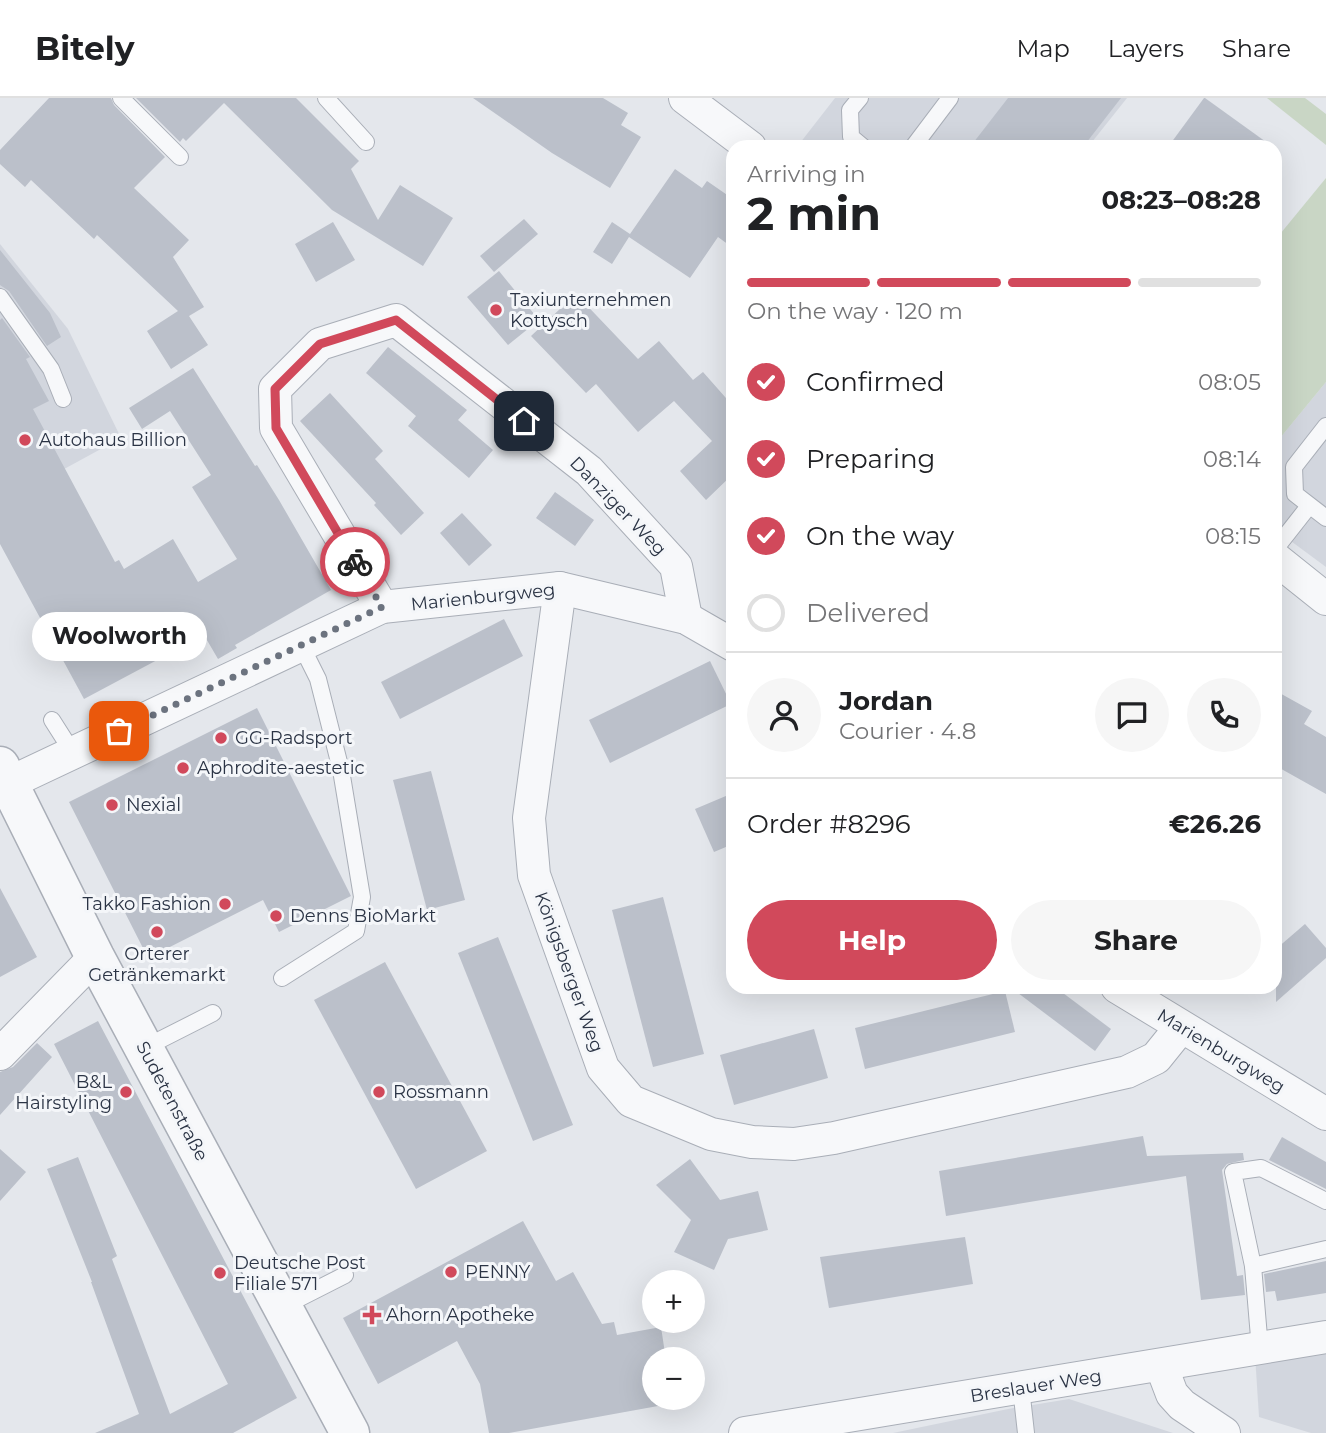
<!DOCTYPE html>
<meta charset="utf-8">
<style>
:root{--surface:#fff;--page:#f6f6f6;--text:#202124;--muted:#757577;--line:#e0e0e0;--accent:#d1495b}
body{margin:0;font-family:Montserrat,sans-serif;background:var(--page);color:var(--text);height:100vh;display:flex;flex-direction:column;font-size:26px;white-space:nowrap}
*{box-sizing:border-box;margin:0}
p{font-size:23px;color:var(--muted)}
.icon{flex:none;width:38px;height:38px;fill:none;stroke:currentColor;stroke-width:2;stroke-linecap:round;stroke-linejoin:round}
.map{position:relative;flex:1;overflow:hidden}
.panel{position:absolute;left:726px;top:42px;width:556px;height:854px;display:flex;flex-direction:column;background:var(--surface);border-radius:21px;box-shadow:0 7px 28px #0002}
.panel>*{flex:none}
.controls{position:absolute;left:642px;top:1172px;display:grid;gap:14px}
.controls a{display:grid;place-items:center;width:63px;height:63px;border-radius:50%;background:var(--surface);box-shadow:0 7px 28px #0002;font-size:35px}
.pin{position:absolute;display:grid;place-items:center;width:60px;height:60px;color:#fff;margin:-30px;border-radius:14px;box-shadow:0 4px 10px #0006}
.courier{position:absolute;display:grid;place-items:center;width:70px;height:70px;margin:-35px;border:5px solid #d1495b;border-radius:50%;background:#fff;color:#222;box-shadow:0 2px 9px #0007}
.bubble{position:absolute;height:49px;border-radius:24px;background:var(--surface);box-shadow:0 7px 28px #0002;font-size:23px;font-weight:700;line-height:49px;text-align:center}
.overview em{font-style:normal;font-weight:700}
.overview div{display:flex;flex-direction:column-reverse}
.overview{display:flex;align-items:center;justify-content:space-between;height:119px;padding:0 21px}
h1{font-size:46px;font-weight:700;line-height:52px}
.bar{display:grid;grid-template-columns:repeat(4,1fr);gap:10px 7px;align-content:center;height:84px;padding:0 21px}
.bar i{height:9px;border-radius:5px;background:var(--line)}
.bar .on{background:var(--accent)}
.bar p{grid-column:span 4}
.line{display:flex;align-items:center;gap:18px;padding:0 21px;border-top:2px solid var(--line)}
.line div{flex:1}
.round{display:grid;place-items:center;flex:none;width:74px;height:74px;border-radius:37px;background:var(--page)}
ol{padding:0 21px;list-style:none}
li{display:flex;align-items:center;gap:21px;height:77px}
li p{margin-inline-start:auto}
li .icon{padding:7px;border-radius:50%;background:var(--accent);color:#fff;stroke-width:4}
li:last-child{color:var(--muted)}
li i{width:38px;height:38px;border:4px solid var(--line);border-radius:50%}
.primary-button{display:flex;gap:14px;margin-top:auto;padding:14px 21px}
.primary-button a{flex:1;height:80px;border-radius:42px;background:var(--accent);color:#fff;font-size:28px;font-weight:700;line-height:80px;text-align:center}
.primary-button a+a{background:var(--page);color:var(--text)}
header{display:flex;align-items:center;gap:42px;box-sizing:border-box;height:98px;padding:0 35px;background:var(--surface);border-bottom:2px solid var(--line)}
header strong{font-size:33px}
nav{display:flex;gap:38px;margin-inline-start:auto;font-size:24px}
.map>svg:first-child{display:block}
.built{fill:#d2d6de}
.green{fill:#c9d6c5}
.building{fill:#bbc0ca}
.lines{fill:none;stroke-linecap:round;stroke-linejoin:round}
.service-casing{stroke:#a9aeb7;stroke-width:18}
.minor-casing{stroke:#a9aeb7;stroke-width:34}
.tertiary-casing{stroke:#a9aeb7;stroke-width:41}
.service{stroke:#f7f8fa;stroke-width:16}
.minor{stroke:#f7f8fa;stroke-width:32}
.tertiary{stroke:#f7f8fa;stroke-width:38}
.done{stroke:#6c737f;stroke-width:7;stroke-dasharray:0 12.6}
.route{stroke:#d1495b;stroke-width:9}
.poi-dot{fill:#d1495b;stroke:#f4f6f9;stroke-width:2.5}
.labels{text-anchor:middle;stroke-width:6;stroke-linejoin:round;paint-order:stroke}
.poi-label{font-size:18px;fill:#2b3445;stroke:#f4f6f9;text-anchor:start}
.street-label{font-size:18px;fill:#2b3445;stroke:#f4f6f9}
</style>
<header>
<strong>Bitely</strong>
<nav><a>Map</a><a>Layers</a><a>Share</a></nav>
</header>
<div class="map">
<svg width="1326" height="1335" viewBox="0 0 1326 1335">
<rect width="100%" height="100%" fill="#e4e7ec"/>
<g class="built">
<polygon points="835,0 1127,0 1088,49 806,49 800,45"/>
<polygon points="0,146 68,231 121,340 0,406"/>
<polygon points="1326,284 1326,469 1276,432 1276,345"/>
<polygon points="1326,1247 1326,1335 1311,1335 1259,1319 1255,1257"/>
<polygon points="1069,1301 1173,1335 893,1335 1008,1311"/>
</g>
<g class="green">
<polygon points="1267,0 1305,0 1326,16 1326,47"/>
<polygon points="1326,80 1326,284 1276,345 1276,141"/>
</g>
<g class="building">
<polygon points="49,0 111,0 114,7 165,59 134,90 189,142 173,159 204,209 189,218 208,247 171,271 147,233 178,213 97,137 94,141 31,82 25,89 0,66 0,52"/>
<polygon points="136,0 296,0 359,63 351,71 378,122 400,87 453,120 423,168 332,112 224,5 186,43 183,40 180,44"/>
<polygon points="473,0 603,0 628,15 621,27 641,39 610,90 552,55"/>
<polygon points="1008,0 1121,0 1083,49 970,49"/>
<polygon points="1204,0 1205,0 1273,49 1168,49"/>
<polygon points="675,71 702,90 707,83 733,101 733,150 718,139 690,180 629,139 612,166 593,154 612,124 630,136"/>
<polygon points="524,121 538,136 494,174 480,158"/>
<polygon points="333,124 355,162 316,184 295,146"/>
<polygon points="0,152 50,215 61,239 47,248 9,193 0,187"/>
<polygon points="499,173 539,222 508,247 467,199"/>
<polygon points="576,196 638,261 659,243 693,282 703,274 733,308 733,376 706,402 680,373 712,343 674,303 638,334 596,286 586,295 531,238"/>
<polygon points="2,220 30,259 26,261 49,303 33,311 115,464 119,462 124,471 173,441 198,484 237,461 192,389 211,377 170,313 142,331 129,310 193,270 255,368 257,367 279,402 331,492 235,547 237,550 218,561 204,537 84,601 0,446 0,222"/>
<polygon points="388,249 467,312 458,322 493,352 469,380 408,328 416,318 366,275"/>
<polygon points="330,295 383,353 375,361 424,415 401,437 374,407 376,405 300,323"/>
<polygon points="555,394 594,422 575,448 536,420"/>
<polygon points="462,415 492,447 469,468 440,435"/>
<polygon points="504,521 523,558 400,621 381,584"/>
<polygon points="710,563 731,606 610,665 589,622"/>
<polygon points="1276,593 1312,613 1304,626 1326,639 1326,696 1276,668"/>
<polygon points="257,610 351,798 279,834 263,802 148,860 69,704"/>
<polygon points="431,673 465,802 427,812 393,682"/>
<polygon points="733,695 733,746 714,754 695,711"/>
<polygon points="0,790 37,859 0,879"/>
<polygon points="663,799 704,956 653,969 612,812"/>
<polygon points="1305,826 1326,850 1326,860 1276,904 1276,851"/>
<polygon points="498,839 573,1027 533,1043 458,855"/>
<polygon points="385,864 487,1053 416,1091 314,902"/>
<polygon points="1010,889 1055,889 1111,931 1095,953"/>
<polygon points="1005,893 1015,934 865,971 855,930"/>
<polygon points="98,923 297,1300 233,1335 95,1335 139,1316 91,1184 92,1184 47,1071 78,1059 117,1158 112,1161 170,1316 228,1286 54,946"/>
<polygon points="814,931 828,980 734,1007 720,957"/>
<polygon points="37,945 52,959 0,1017 0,974 13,969"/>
<polygon points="1143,1038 1147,1058 1243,1055 1244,1062 1227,1066 1222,1072 1237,1178 1243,1177 1245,1197 1201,1202 1186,1078 946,1118 939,1073"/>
<polygon points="1282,1039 1326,1064 1326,1091 1269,1062"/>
<polygon points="0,1051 26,1074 0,1103"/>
<polygon points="690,1061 720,1102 758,1093 768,1132 728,1141 714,1172 674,1154 691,1122 656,1087"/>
<polygon points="523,1123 556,1183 573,1174 602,1226 614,1224 617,1237 661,1229 666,1262 654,1262 654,1300 657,1300 658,1308 509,1335 489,1335 480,1286 457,1243 378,1286 343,1220"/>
<polygon points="965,1139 973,1186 829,1210 820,1159"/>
<polygon points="1326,1163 1326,1195 1277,1203 1275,1193 1266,1194 1264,1176"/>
</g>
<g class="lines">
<g class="service-casing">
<g id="service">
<polyline points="121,0 180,59"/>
<polyline points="326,0 366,44"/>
<polyline points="860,0 850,12 851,39 863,49"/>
<polyline points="913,49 950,0"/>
<polyline points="0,199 51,271 63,301"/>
<polyline points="1326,328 1294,369 1295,396 1326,420"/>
<polyline points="1276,450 1309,408"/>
<polyline points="52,622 73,655"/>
<polyline points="282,880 356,833 362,799 341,672 318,581 301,547"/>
<polyline points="144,950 213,915"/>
<polyline points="1253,1168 1326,1151"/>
<polyline points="284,1208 345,1177"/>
<polyline points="1260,1251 1253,1168 1233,1074 1261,1070 1326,1103"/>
<polyline points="1021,1290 1026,1335"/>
</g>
</g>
<g class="minor-casing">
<g id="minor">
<polyline points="685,0 750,49"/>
<polyline points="1276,461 1326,501"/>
<polyline points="560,490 529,720 534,777 603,970 631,1003 711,1036 752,1044 794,1046 834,1040 1127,974 1156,960 1181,929"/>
<polyline points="382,509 276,330 275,291 320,246 396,222 589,373 676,468 686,520"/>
<polyline points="9,685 382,509 560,490 686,520 733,547"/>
<polyline points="1117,889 1326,1016"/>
<polyline points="0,956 95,859"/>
<polyline points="1161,1267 1172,1296 1182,1307 1224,1335"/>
<polyline points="745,1335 1326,1239"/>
</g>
</g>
<g class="tertiary-casing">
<polyline id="tertiary" points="0,668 95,859 350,1335"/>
</g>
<use href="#service" class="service"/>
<use href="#minor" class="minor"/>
<use href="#tertiary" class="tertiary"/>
</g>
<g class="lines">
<polyline class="done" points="119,633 382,509 355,464"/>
<polyline class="route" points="355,464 276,330 275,291 320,246 396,222 524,323"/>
</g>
<g class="poi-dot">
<circle cx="496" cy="212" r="7"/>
<circle cx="25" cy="342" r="7"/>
<circle cx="221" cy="640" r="7"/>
<circle cx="183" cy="670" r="7"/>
<circle cx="112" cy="707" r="7"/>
<circle cx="225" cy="806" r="7"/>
<circle cx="276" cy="818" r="7"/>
<circle cx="157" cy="834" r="7"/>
<circle cx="126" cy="994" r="7"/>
<circle cx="379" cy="994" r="7"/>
<circle cx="451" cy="1174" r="7"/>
<circle cx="220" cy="1175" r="7"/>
<path d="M368.5 1206.5h7v7h7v7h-7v7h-7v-7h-7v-7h7z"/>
</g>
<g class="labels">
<g class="poi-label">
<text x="510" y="208">Taxiunternehmen<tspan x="510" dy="21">Kottysch</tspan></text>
<text x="39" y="348">Autohaus Billion</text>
<text x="235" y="646">GG-Radsport</text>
<text x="197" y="676">Aphrodite-aestetic</text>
<text x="126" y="713">Nexial</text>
<text x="211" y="812" text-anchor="end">Takko Fashion</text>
<text x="290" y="824">Denns BioMarkt</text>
<text x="157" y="862" text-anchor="middle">Orterer<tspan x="157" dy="21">Getränkemarkt</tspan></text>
<text x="112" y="990" text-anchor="end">B&amp;L<tspan x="112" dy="21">Hairstyling</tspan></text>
<text x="393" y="1000">Rossmann</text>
<text x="234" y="1171">Deutsche Post<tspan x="234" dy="21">Filiale 571</tspan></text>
<text x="465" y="1180">PENNY</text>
<text x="386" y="1223">Ahorn Apotheke</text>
</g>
<g class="street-label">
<text transform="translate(618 408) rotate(46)" y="6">Danziger Weg</text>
<text transform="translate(483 499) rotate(-6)" y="6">Marienburgweg</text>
<text transform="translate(569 874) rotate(70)" y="6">Königsberger Weg</text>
<text transform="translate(1221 953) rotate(31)" y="6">Marienburgweg</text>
<text transform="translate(172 1003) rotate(62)" y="6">Sudetenstraße</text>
<text transform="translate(1036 1288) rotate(-9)" y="6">Breslauer Weg</text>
</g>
</g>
</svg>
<div class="controls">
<a>+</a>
<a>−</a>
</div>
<div class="pin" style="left:119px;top:633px;background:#ea580c"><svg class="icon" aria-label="bag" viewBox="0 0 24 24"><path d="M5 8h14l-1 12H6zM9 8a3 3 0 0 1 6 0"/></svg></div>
<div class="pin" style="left:524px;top:323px;background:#1f2937"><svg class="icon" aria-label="home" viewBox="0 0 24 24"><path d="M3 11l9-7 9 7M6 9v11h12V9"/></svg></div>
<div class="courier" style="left:355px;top:464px"><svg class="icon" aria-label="bike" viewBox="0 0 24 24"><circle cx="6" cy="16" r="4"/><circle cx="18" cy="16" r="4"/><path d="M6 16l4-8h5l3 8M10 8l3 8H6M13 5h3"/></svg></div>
<div class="bubble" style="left:32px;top:514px;width:175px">Woolworth</div>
<section class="panel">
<div class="overview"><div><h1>2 min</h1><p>Arriving in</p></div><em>08:23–08:28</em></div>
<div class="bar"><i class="on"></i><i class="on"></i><i class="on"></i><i></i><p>On the way · 120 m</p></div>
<ol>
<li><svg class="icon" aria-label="check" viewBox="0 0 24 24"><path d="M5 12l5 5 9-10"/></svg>Confirmed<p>08:05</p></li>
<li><svg class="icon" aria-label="check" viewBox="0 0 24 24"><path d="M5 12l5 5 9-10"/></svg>Preparing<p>08:14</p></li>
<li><svg class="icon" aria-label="check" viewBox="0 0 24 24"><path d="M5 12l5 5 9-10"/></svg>On the way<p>08:15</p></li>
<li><i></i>Delivered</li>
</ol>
<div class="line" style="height:126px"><a class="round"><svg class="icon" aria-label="person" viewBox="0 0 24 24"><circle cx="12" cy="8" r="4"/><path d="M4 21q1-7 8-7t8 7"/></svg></a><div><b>Jordan</b><p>Courier · 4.8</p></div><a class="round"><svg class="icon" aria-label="chat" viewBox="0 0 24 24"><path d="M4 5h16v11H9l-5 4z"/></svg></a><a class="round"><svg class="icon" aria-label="phone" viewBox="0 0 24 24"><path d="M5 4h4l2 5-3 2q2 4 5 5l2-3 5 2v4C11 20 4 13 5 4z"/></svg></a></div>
<div class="line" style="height:91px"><div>Order #8296</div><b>€26.26</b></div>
<div class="primary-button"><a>Help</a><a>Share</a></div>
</section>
</div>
